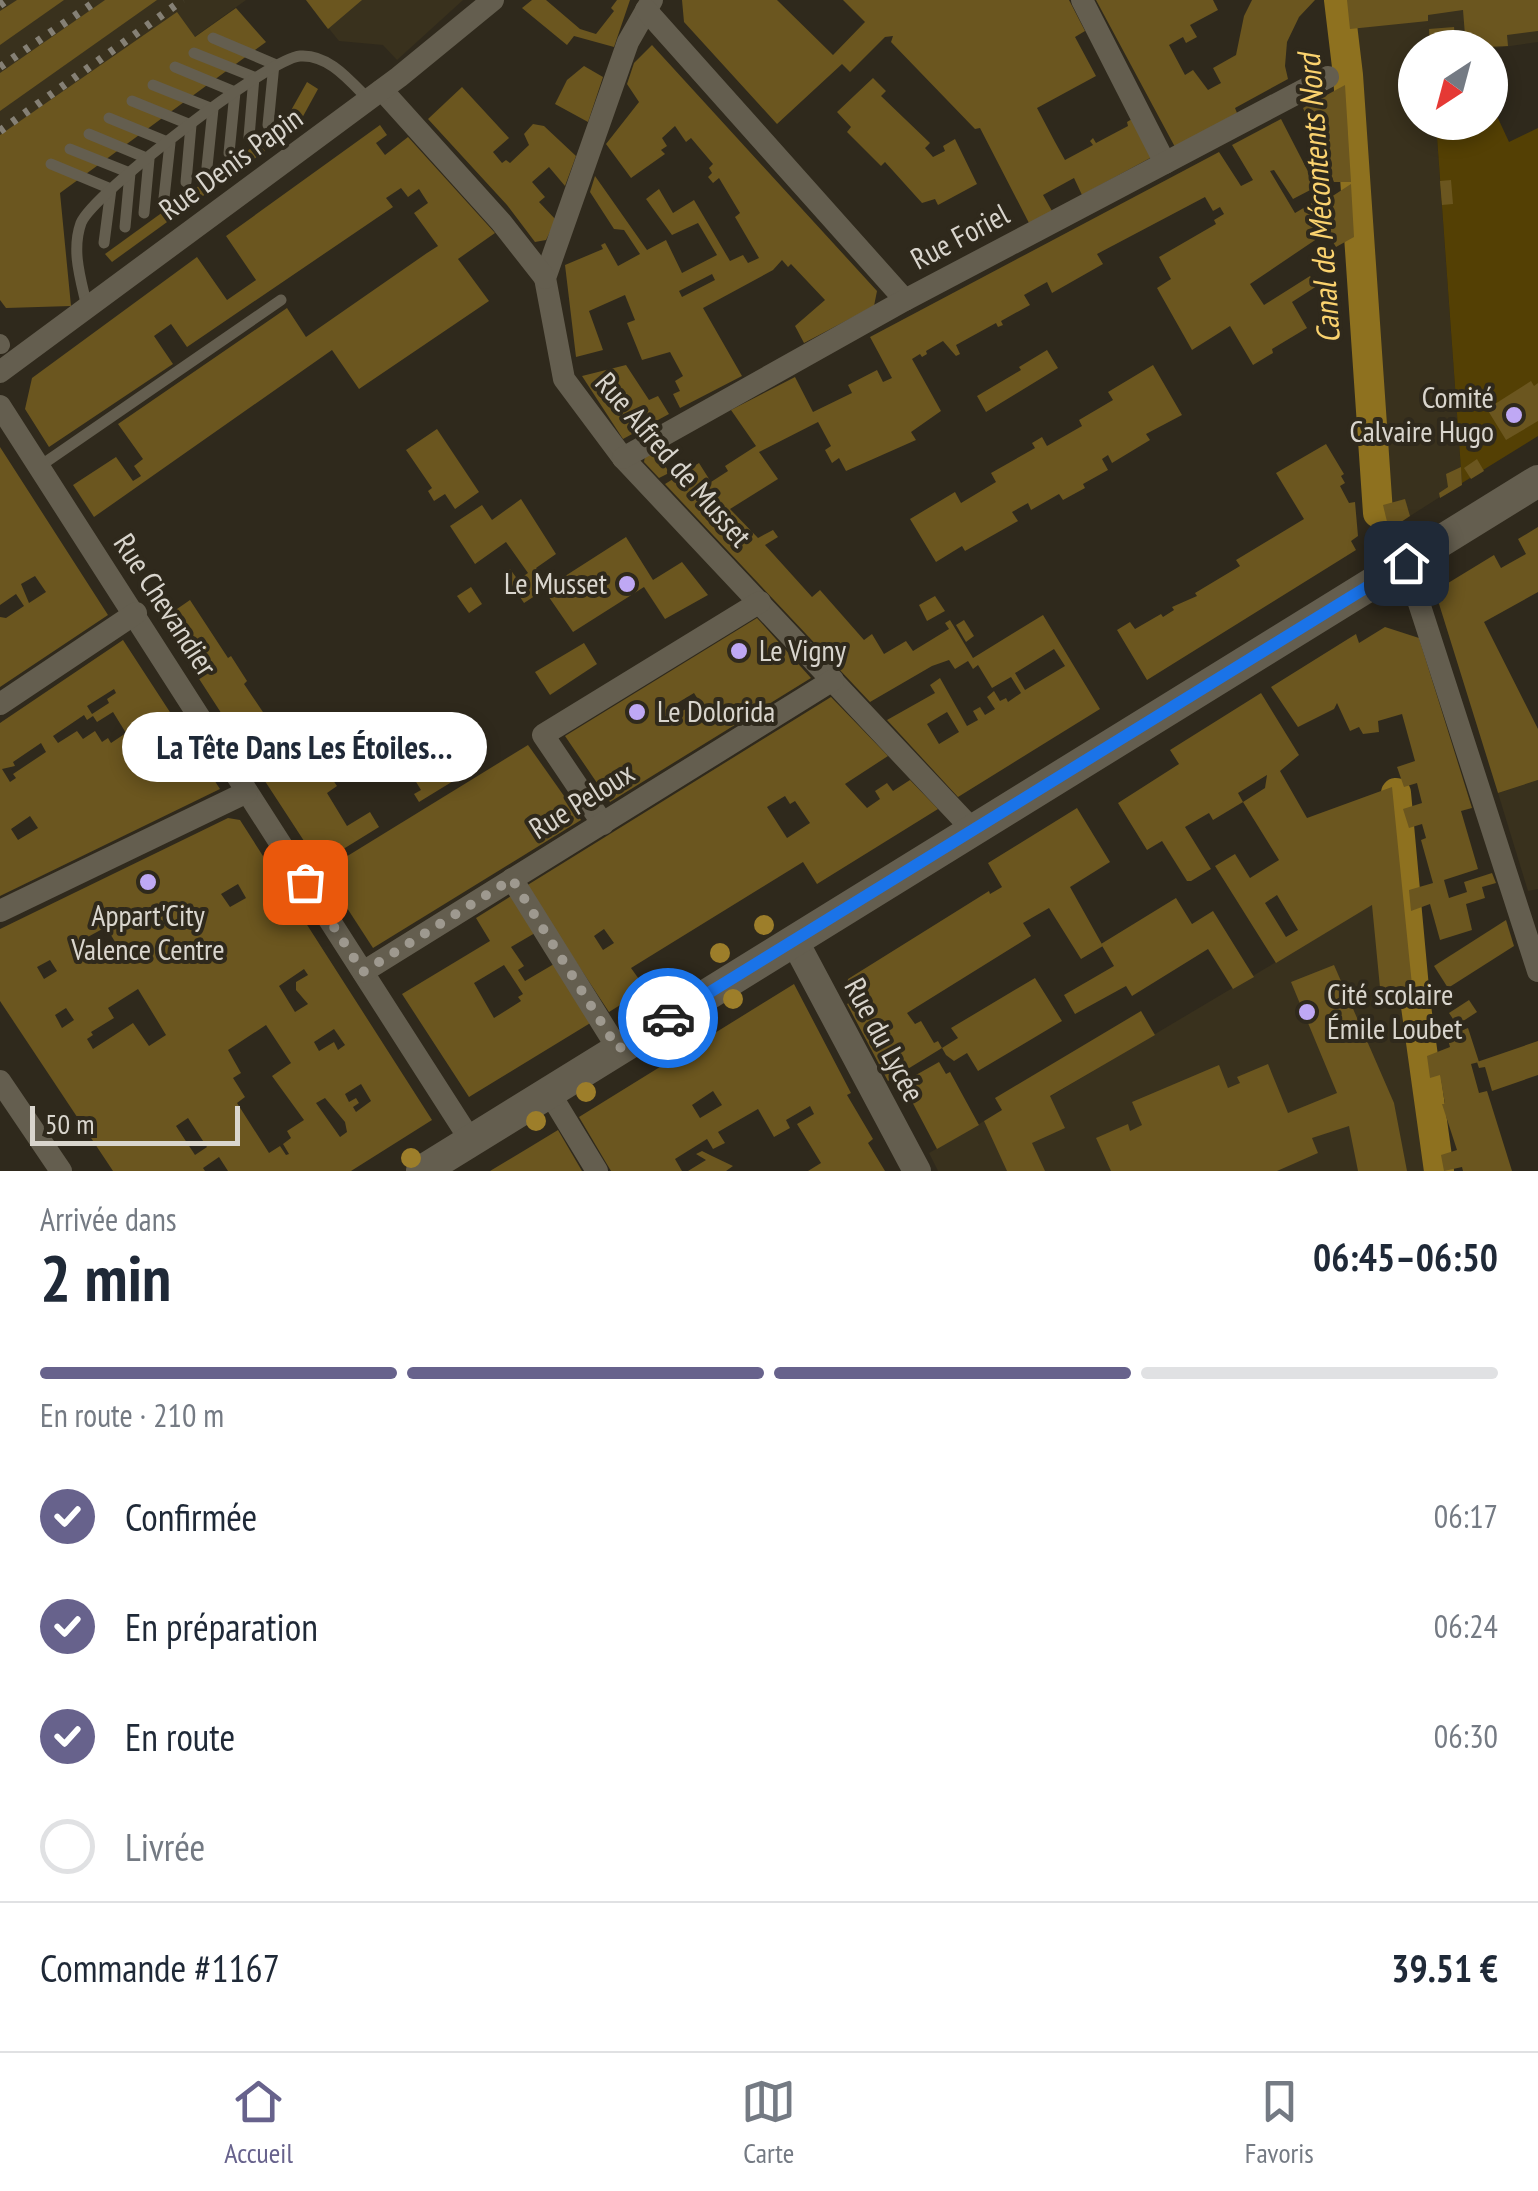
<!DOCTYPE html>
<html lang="fr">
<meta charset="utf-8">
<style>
:root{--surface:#fff;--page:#f2f2f3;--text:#1f2937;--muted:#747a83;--line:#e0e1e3;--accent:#67628c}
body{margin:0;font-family:"PT Sans Narrow",sans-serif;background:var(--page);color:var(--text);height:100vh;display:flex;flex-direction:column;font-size:38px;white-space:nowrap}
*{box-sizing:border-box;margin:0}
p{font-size:32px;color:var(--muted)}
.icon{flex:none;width:55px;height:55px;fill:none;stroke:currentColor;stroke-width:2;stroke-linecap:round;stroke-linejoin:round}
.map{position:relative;height:1171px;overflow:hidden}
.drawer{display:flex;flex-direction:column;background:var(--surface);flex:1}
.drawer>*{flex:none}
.needle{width:65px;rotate:216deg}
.buttons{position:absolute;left:1398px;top:30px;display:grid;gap:20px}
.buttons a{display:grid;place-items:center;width:110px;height:110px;border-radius:50%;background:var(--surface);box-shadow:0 5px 15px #0003;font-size:50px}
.scale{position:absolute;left:30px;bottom:25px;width:210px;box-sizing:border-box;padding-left:10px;border:5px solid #d9d5cd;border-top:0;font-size:28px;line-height:35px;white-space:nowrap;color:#d9d5cd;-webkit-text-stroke:8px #2f291c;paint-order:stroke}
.pin{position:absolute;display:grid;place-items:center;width:85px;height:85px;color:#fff;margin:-42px;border-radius:20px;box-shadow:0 5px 15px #0006}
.courier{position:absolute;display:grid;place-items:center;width:100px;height:100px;margin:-50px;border:8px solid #1a73e8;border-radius:50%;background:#fff;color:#222;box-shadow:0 2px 12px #0007}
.bubble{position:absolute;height:70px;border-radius:35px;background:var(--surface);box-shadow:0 5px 15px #0003;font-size:32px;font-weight:600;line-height:70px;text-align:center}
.summary em{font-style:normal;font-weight:600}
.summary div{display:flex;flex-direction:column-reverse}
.summary{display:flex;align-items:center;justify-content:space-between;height:170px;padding:0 40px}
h1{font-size:65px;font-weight:600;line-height:75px}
.bar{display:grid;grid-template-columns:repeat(4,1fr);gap:15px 10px;align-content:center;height:120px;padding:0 40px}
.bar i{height:12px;border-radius:8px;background:var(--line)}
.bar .on{background:var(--accent)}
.bar p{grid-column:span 4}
.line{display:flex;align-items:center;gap:25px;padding:0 40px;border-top:2px solid var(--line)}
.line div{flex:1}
ol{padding:0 40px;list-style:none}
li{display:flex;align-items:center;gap:30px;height:110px}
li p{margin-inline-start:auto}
li .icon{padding:10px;border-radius:50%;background:var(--accent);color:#fff;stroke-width:4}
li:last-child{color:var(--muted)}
li i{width:55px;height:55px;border:5px solid var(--line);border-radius:50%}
.tabs{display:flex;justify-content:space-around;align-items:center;height:140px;border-top:2px solid var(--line);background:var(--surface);font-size:28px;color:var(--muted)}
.tabs a{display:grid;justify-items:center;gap:5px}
.tabs .on{color:var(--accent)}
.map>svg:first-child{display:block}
.built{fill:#39311d}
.green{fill:#544004}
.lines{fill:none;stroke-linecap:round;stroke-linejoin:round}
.canal{stroke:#8e711f;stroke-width:30}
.building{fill:#6b561f;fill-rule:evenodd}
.service{stroke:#645e4f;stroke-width:11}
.pedestrian{stroke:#645e4f;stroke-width:18}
.minor{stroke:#645e4f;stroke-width:22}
.tertiary{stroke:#645e4f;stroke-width:28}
.secondary{stroke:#645e4f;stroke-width:32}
.rail{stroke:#858075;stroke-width:8;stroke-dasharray:5 10;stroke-linecap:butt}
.tree{fill:#9d7e2a}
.done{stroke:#9e998f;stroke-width:10;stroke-dasharray:0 18}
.route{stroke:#1a73e8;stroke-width:12}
.poi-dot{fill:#bfa8f4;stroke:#2f291c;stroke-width:4}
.labels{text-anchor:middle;stroke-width:8;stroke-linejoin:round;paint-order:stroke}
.street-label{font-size:30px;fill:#d9d5cd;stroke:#2f291c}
.poi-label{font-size:30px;fill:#d9d5cd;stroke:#2f291c;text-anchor:start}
.water-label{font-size:32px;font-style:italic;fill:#fad26e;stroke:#2f291c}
</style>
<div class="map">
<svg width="1538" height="1171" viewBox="0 0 1538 1171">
<rect width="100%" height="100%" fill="#2f291c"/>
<g class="built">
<polygon points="0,0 246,0 0,176"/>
<polygon points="306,0 463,0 397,60 383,45 339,41"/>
<polygon points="1347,0 1538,0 1538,42 1490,49 1415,48 1415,122 1436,123 1462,483 1388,530 1380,483"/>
<polygon points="1538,780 1538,889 1528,891 1498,793"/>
<polygon points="1402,887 1443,1171 938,1171 929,1153 984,1121 1009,1121"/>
</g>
<polygon class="green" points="1490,101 1509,142 1538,128 1538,436 1462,483 1436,123 1490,122"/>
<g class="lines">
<g class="canal">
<polyline points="1339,0 1348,75 1378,513"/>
<polyline points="1396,793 1415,999 1439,1171"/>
</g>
</g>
<g class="building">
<polygon points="17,0 64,0 0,45 0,11"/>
<polygon points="105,0 157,0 0,111 0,73"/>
<polygon points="306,0 362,0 328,29"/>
<polygon points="532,0 546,0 580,29 596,34 614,11 611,8 617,0 630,0 614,47 574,36 567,45 522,8"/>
<polygon points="682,0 777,0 833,55 865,22 843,0 1069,0 1085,31 1075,37 1096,76 1037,108 1055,142 1065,160 1093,145 1090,141 1093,138 1096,143 1128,126 1127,122 1132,119 1152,157 1082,195 1074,178 1043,195 1052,211 1029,223 980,128 975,129 891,42 893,36 885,37 850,72 842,64 777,124 684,22"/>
<polygon points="1096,0 1213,0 1218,10 1190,25 1197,37 1186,43 1183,37 1169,45 1185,75 1193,70 1208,90 1221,83 1213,68 1236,55 1244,16 1252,0 1315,0 1299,17 1287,42 1285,66 1288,79 1235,108 1237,113 1175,147"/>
<polygon points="1347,0 1538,0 1538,31 1507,35 1508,46 1466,48 1463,10 1428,15 1428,21 1350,29"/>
<polygon points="236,8 266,42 60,193 71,306 6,308 0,300 0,135 177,12 195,37"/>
<polygon points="1454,27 1456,48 1430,48 1429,29"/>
<path d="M652 45 877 291 874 306 804 343 795 326 825 300 791 264 788 267 782 260 773 270 703 308 742 376 680 408 673 394 680 391 675 381 683 376 670 352 642 360 627 323 635 320 625 295 589 311 603 350 576 357 565 265 603 249 601 245 605 243 618 266 640 254 624 230 614 229 590 192 595 176 647 250 666 240 682 273 717 255 698 223 672 235 646 199 659 189 673 213 694 200 730 261 743 255 748 263 759 258 735 217 740 213 719 178 713 183 708 177 712 173 709 168 713 164 691 138 686 142 675 126 662 138 667 146 661 150 665 154 631 178 606 144 639 102 627 84 634 63ZM712 274 715 280 682 297 679 291Z"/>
<polygon points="584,66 603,77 588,122 555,104 567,80"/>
<polygon points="873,78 886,91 881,96 930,143 925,148 933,157 945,151 943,146 955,139 977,184 938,205 935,199 922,203 885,162 881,166 847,132 851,127 837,112"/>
<polygon points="307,82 318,89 301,120 294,122 289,114"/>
<polygon points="1345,85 1351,182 1334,182 1303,108"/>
<polygon points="462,87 509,138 493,152 502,163 506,160 510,163 529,145 524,134 533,124 544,126 576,156 565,186 549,167 532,182 545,197 539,202 556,220 546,240 535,242 507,205 428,119"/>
<path d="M1281 119 1316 187 1293 199 1274 170 1270 171 1295 213 1312 203 1317 211 1330 203 1328 199 1351 184 1354 237 1336 247 1327 232 1250 284 1264 305 1310 276 1317 286 1292 302 1307 328 1272 349 1273 353 1253 365 1230 326 1192 350 1157 288 1171 279 1159 257 1216 224 1214 220 1224 214 1220 207 1213 211 1205 197 1097 254 1103 264 1052 293 1047 282 1024 295 1030 305 1001 321 1003 325 998 327 996 323 956 345 960 354 956 356 943 341 926 351 927 354 922 357 920 354 912 359 941 411 911 432 916 440 846 471 839 458 832 463 825 450 831 446 818 422 759 452 778 479 730 509 758 538 773 530 778 537 765 545 812 597 820 590 864 640 872 634 884 654 906 641 913 651 949 629 945 623 950 620 973 658 1043 615 1100 709 958 797 887 720 935 693 930 685 940 678 967 726 978 720 973 711 980 707 985 715 995 709 987 697 994 691 1000 701 1006 698 1008 702 1021 693 1011 677 992 688 978 665 973 669 968 661 955 669 949 660 932 666 870 702 665 484 699 463 711 482 728 471 725 466 756 446 731 410 795 377 813 412 852 393 848 385 877 370 883 382 892 378 870 337 1219 152 1241 186 1253 180 1232 145ZM1054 649 1065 666 1025 690 1015 673ZM947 712 959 732 939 744 927 724Z"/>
<polygon points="380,125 387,135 376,143 385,155 408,137 495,233 458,259 489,301 359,389 332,350 94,517 73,485 116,457 133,481 141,476 134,466 143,459 118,424 287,308 306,337 427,253 438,246 414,213 428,203 419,189 408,197 401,188 386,198 393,207 187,347 171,324 154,336 173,364 49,447 25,409 32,378 197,257 227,300 256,280 226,236"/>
<polygon points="258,143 265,151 112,262 105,254"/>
<polygon points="1451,180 1453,204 1442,205 1440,181"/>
<polygon points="1047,350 1058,368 986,412 977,396 1021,370 1019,367"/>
<polygon points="626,365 649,400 658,396 669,414 623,439 582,376"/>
<polygon points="1153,365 1182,415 1146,434 1150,440 1112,463 1108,455 1102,459 1108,470 1083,484 1085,488 1063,500 1059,494 1031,510 1028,503 1012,512 1018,521 965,551 962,546 936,562 910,519 955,492 961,503 996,482 991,473 1035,448 1032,443 1042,437 1047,446 1082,426 1079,420 1113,400 1108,392"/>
<polygon points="1531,381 1534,386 1538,383 1538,421 1506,440 1487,409"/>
<polygon points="437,429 479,492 455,509 445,494 434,501 428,491 432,488 406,450"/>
<polygon points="1326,444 1344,474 1341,476 1345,483 1340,486 1349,503 1355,502 1358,536 1351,541 1356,550 1147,680 1117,630 1130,622 1135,629 1161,614 1163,617 1174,610 1172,607 1197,596 1195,593 1240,566 1236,560 1304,519 1276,473"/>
<path d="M0 447 108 615 0 687V617L6 618 24 606 16 594 0 605ZM35 576 46 592 29 603 21 584Z"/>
<polygon points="657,450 669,473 659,478 644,462 645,456"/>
<polygon points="1477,459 1484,471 1471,479 1464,468"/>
<polygon points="1461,467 1462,485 1440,498 1439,493 1448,487 1446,474"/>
<polygon points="521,499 556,554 536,568 548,587 626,537 653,580 682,562 708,595 665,619 644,587 573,632 544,590 524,603 504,573 510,569 518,580 528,573 506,542 475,564 450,526 482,505 492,520"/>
<polygon points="1405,499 1410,516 1389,530 1383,505"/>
<polygon points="1538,527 1538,592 1484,622 1538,729 1538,780 1498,793 1435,591 1494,555 1501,568 1526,554 1518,539"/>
<polygon points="471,587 482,604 469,613 457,596"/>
<polygon points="935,596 945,611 927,621 919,605"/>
<polygon points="190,600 228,658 231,656 247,681 244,684 271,724 248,740 238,739 161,620"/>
<path d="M757 618 811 678 610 802 565 736ZM694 693 699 701 674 716 669 708Z"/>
<polygon points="964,620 974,636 966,642 956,625"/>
<polygon points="1385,627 1419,638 1472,808 1461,811 1478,869 1444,880 1449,898 1467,892 1464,882 1492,873 1496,883 1482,887 1485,898 1466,904 1472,930 1440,940 1430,904 1411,911 1409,890 1433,883 1421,840 1426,838 1422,824 1409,828 1403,809 1422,803 1417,783 1404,787 1397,767 1415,761 1402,714 1378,721 1379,732 1363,734 1359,727 1350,731 1337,703 1334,709 1298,727 1271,687 1356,634 1359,643"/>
<path d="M123 640 220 789 0 896V723ZM114 689 116 693 107 699 109 703 92 714 87 706ZM113 712 126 733 111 743 108 738 102 742 95 731 83 739 77 731 58 743 53 736 84 715 87 720 93 716 97 722ZM41 743 46 752 13 774 16 778 10 782 2 769 15 766 13 762ZM30 816 38 828 18 840 11 829Z"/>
<polygon points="584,643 597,664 550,695 535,672"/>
<path d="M1261 693 1299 755 1280 771 1307 818 1392 787 1413 995 1381 998 1372 905 1276 963 1215 866 1235 854 1250 878 1279 860 1243 802 1213 820 1209 813 1185 827 1211 869 1191 881H1187L1162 841 1147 850 1118 803 1179 764 1170 750ZM1267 775 1265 788 1243 802 1238 793ZM1277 895 1298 930 1286 937 1265 903Z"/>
<path d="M831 697 888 756 845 784 867 808 880 799 875 791 887 783 893 791 910 780 938 809 817 884 803 862 631 968 646 989 609 1012 526 886ZM785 796 790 804 795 801 810 823 787 838 767 807ZM604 929 614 943 603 950 594 936Z"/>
<polygon points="295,724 337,786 327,793 347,826 370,812 379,827 319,864 248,755"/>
<polygon points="464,738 481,764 419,802 414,794 421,790 410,772"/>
<polygon points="528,745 581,820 373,948 323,871"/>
<polygon points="1077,808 1110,862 1070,887 1103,946 1081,959 1049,908 1023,923 1031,936 907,1013 915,1024 921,1021 934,1043 938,1041 942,1048 888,1081 847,1004 851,1002 846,989 848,979 989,891 990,894 1002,887 988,863"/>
<path d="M228 818 240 820 432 1120 351 1171H228L219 1157 203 1168 205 1171H113L0 1001V929ZM238 884 246 898 230 907 221 894ZM106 927 117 945 92 958 83 943 77 947 75 944ZM50 960 57 971 44 979 37 967ZM304 969 308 975 296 982V990L308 1004 295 1012 279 986ZM138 989 166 1035 149 1046 133 1023 93 1049 87 1039 93 1035 91 1032 114 1018 108 1008ZM66 1008 74 1020 62 1028 55 1015ZM266 1025 291 1063 272 1076 304 1120 287 1131 291 1138 283 1144 289 1154 286 1155 280 1146 269 1153 237 1103 245 1097 233 1078 241 1073 228 1050ZM334 1029 345 1045 338 1050 334 1042 319 1051 314 1042ZM361 1084 371 1101 356 1112 353 1107 359 1103 356 1098 349 1102 345 1094ZM325 1098 345 1122 347 1132 340 1137 316 1103ZM188 1118 207 1147 195 1155 176 1126Z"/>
<path d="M511 896 535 933 511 947 524 966 518 970 525 981 554 964 592 1022 469 1097 402 994 490 941 476 918ZM504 965 523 994 518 997 521 1001 494 1018 474 983Z"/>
<polygon points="1176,898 1192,924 1213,911 1254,977 1233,989 1208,949 1132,996 1126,986 1075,1014 1064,995 1114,966 1101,944"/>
<polygon points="1506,920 1514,946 1448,988 1434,966"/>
<polygon points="1334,965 1394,1103 1407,1171 1358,1171 1349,1126 1312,1138 1318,1153 1277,1171 1111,1171 1096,1138 1128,1124 1130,1131 1142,1125 1132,1102 1219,1065 1228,1088 1240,1083 1237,1077 1268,1064 1288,1113 1337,1093 1291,982"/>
<polygon points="1035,978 1062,1021 978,1071 967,1053 954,1061 946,1055 942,1048 958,1038 951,1028"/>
<path d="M794 984 851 1093 847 1095 873 1139 868 1143 885 1171H808L821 1163 797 1124 814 1114 810 1106 786 1120 790 1128 774 1137 758 1109 718 1132 725 1143 713 1149 707 1139 675 1159 682 1171H611L579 1117ZM713 1091 722 1105 700 1118 692 1105Z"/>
<polygon points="1469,1000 1477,1012 1457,1025 1449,1013"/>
<polygon points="1141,1011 1155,1035 1050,1096 1065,1128 1032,1143 1045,1171 1007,1171 984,1121 1002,1110 995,1098"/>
<polygon points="1468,1028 1479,1062 1471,1064 1479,1093 1487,1091 1512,1171 1463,1171 1462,1167 1444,1171 1441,1155 1457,1150 1442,1104 1445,1104 1440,1075 1430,1078 1427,1056 1450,1047 1447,1036"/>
<polygon points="1538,1041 1538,1075 1492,1091 1485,1067 1479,1068 1477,1062"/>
<polygon points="939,1062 946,1074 950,1072 979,1125 937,1149 909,1096 914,1092 907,1080"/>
<polygon points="558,1130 582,1171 490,1171 530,1147"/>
<polygon points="702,1151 712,1156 733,1166 726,1171 688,1171 706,1160 696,1154"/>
</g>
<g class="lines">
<g class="service">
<polyline points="213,38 274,64 268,125"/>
<polyline points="194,53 254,77 249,137"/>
<polyline points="175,67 235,92 229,153"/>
<polyline points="153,85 213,109 207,167"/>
<polyline points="132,101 191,125 186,182"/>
<polyline points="109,118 170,143 164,198"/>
<polyline points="89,134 149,159 144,213"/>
<polyline points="70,149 130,173 125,227"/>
<polyline points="51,164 111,189"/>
<polyline points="104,243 111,189"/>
<path d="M87 307C81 280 71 251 81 223 92 194 269 58 300 56 329 54 350 81 369 100"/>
<polyline points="40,466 281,300"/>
</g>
<polyline class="pedestrian" points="0,343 1,345"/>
<g class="minor">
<polyline points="652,0 628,42 545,278 564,379 623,458 972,829"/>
<polyline points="1082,0 1165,163"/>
<polyline points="646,10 905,300"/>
<polyline points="382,90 501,222 545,278"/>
<polyline points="0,372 399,77 493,0"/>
<polyline points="0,406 471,1141"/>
<polyline points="623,458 905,300 1328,77"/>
<polyline points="1406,563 1538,971"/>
<polyline points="0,704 136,613"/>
<polyline points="603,824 543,735 760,602"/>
<polyline points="512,879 618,1049"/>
<polyline points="0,911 247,792"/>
<polyline points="363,972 833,680"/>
<polyline points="0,1081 61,1171"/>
<polyline points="549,1092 597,1171"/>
</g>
<polyline class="tertiary" points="794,940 917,1171"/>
<polyline class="secondary" points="422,1171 1538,481"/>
<g class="rail">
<polyline points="0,5 7,0"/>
<polyline points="0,67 98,0"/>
<polyline points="0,131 183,0"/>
</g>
</g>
<g class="tree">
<circle cx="764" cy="925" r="10"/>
<circle cx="720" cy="953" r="10"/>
<circle cx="672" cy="985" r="10"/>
<circle cx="733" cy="999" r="10"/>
<circle cx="663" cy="1043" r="10"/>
<circle cx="586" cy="1092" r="10"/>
<circle cx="536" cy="1121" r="10"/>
<circle cx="411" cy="1158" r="10"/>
</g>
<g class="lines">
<polyline class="done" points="305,882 363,972 512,879 618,1049 668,1018"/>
<polyline class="route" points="668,1018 1406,563"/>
</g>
<g class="poi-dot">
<circle cx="1514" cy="415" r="10"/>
<circle cx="627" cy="584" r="10"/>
<circle cx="739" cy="651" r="10"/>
<circle cx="637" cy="712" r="10"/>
<circle cx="148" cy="882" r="10"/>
<circle cx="1307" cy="1012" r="10"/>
</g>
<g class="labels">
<g class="street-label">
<text transform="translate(231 164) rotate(-36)" y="10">Rue Denis Papin</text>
<text transform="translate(960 237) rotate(-28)" y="10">Rue Foriel</text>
<text transform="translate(673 460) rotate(49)" y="10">Rue Alfred de Musset</text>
<text transform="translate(165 605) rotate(57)" y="10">Rue Chevandier</text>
<text transform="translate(582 801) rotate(-32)" y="10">Rue Peloux</text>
<text transform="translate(884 1040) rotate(62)" y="10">Rue du Lycée</text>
</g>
<g class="poi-label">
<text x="1494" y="408" text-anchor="end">Comité<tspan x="1494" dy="34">Calvaire Hugo</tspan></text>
<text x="607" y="594" text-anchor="end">Le Musset</text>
<text x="759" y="661">Le Vigny</text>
<text x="657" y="722">Le Dolorida</text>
<text x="148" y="926" text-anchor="middle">Appart'City<tspan x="148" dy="34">Valence Centre</tspan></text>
<text x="1327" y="1005">Cité scolaire<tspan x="1327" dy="34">Émile Loubet</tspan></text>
</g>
<g class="water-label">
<text transform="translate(1319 199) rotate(-94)" y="11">Canal de Mécontents Nord</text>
</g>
</g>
</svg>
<div class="buttons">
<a><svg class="needle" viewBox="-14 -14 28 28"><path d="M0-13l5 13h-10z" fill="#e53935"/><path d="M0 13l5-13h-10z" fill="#747a83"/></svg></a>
</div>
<div class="scale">50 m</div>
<div class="pin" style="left:305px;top:882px;background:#ea580c"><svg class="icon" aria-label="bag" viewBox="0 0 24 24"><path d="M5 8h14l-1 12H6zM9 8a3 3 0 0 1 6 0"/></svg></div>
<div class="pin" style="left:1406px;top:563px;background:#1f2937"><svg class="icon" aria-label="home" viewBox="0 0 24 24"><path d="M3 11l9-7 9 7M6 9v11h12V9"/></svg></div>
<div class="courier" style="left:668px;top:1018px"><svg class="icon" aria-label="car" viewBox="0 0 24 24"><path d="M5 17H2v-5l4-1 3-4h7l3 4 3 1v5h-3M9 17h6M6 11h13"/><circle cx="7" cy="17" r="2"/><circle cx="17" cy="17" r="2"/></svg></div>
<div class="bubble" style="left:122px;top:712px;width:365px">La Tête Dans Les Étoiles…</div>
</div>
<section class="drawer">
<div class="summary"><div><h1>2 min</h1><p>Arrivée dans</p></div><em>06:45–06:50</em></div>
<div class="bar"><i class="on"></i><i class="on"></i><i class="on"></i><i></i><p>En route · 210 m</p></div>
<ol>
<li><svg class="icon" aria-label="check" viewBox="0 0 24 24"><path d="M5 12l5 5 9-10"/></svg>Confirmée<p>06:17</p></li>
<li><svg class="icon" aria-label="check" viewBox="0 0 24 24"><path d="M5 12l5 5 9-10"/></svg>En préparation<p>06:24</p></li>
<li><svg class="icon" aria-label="check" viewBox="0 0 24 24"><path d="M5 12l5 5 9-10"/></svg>En route<p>06:30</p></li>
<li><i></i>Livrée</li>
</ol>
<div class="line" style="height:130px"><div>Commande #1167</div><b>39.51 €</b></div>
</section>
<nav class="tabs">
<a class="on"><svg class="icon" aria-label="home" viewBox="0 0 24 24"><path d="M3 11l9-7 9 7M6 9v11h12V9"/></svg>Accueil</a>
<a><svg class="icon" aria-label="map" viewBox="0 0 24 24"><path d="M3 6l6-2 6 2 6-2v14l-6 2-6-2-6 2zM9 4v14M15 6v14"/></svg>Carte</a>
<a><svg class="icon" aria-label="saved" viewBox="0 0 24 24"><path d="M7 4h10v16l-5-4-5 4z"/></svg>Favoris</a>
</nav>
